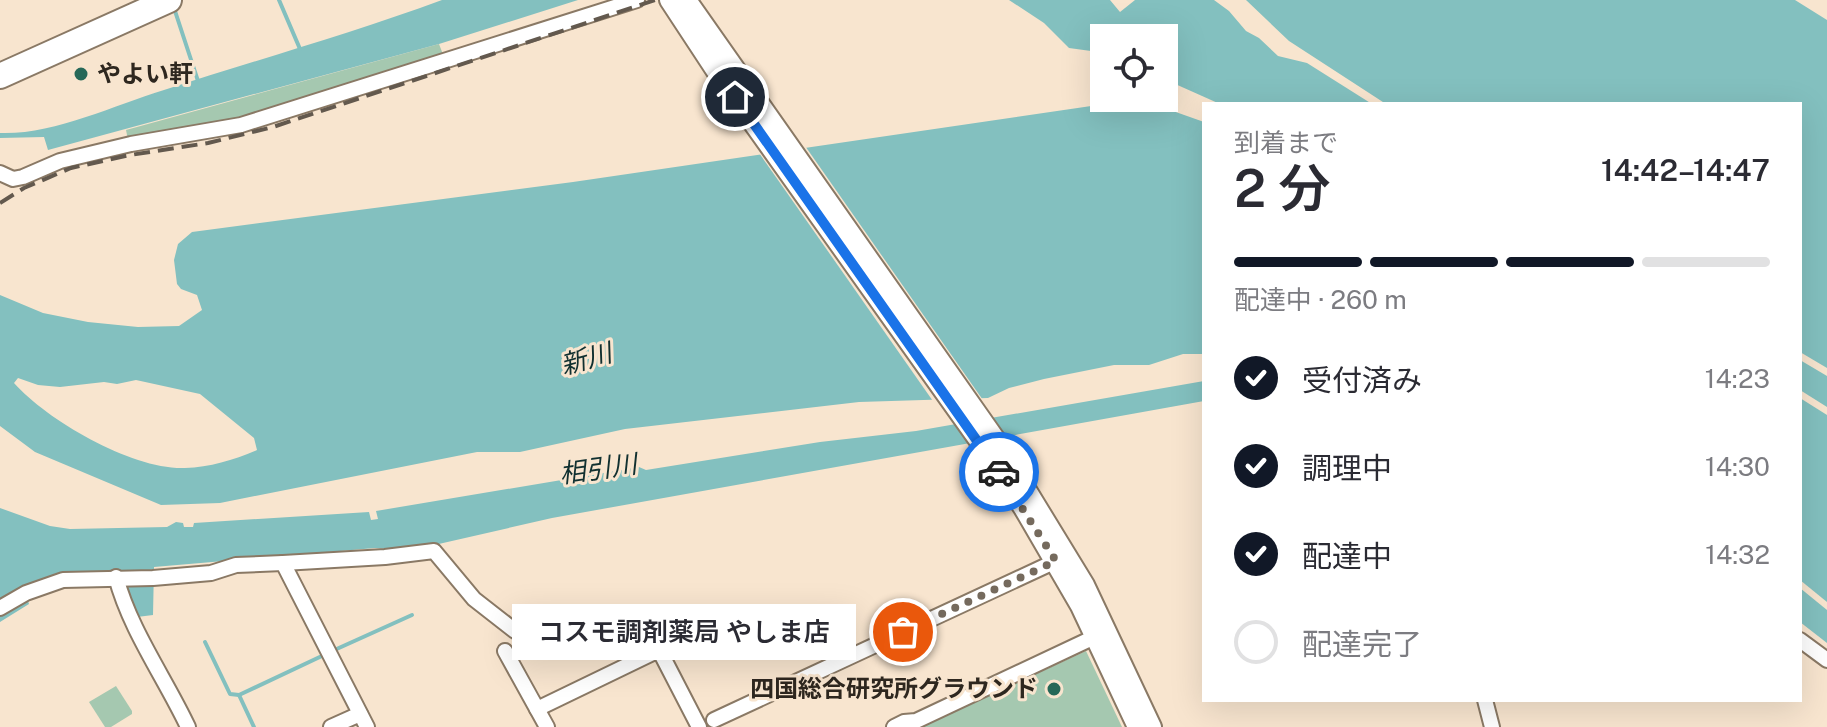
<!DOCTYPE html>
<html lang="ja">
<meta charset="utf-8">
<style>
:root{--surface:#fff;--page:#f2f2f3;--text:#2b2b33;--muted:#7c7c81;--line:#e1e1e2;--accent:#111827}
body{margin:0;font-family:"Public Sans","Noto Sans JP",sans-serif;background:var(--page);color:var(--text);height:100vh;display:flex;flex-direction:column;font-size:30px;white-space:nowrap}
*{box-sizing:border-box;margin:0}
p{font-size:26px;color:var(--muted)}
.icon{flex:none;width:44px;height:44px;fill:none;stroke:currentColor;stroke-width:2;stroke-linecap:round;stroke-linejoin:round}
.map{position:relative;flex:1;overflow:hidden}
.panel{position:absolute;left:1202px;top:102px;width:600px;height:600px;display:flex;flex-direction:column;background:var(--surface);border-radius:0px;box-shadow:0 8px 32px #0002}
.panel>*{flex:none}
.controls{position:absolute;left:1090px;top:24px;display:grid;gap:16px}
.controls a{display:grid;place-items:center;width:88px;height:88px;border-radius:0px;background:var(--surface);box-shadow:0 8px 32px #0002;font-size:40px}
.pin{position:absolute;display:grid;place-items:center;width:68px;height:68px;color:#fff;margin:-34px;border:4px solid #fff;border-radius:50%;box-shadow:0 2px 8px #0007}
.courier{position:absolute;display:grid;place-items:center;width:80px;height:80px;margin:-40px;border:6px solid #1a73e8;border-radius:50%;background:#fff;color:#222;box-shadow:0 2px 10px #0007}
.bubble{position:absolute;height:56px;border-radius:0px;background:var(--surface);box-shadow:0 8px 32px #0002;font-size:26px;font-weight:600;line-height:56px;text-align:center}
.summary em{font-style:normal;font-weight:600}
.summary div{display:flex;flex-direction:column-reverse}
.summary{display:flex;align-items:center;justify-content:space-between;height:136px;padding:0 32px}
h1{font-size:52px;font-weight:600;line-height:60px}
.bar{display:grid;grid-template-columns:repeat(4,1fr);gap:12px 8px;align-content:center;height:96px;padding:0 32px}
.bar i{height:10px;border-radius:6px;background:var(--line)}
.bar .on{background:var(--accent)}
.bar p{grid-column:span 4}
ol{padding:0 32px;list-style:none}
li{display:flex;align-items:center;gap:24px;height:88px}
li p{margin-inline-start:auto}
li .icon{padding:8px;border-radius:50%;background:var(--accent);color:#fff;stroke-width:4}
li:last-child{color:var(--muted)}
li i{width:44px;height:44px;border:4px solid var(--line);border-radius:50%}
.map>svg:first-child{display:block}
.green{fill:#a5c8b0}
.water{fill:#83c0bf;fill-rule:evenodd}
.pier{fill:#f8e5cf}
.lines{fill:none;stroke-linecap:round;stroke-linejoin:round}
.stream{stroke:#83c0bf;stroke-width:4}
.minor-casing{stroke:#8a7965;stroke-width:18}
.tertiary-casing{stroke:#8a7965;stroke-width:22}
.trunk-casing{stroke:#8a7965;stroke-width:28}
.minor{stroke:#fff;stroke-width:14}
.tertiary{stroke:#fff;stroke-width:18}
.trunk{stroke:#fff;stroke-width:24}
.rail{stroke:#63594e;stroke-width:4;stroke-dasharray:16 8;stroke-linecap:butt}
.done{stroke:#756a5d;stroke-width:8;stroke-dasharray:0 14.4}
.route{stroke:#1a73e8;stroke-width:10}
.poi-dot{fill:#266858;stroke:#f8e5cf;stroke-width:3}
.labels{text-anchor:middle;stroke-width:6;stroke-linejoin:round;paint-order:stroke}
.poi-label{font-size:24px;font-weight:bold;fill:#2e271f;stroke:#f8e5cf;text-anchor:start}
.water-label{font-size:26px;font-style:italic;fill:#113030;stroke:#f8e5cf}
</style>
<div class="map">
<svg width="1827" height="727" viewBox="0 0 1827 727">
<rect width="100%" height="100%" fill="#f8e5cf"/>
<g class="green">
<polygon points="439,44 444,57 238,121 128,140 126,130"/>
<polygon points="1086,651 1122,727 921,727"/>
<polygon points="116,686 132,711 132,714 111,727 105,727 89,702"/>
</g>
<g class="water">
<path d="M442 0H578L439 44 48 150 44 137 0 138V133C53 135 112 106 164 90 256 60 350 34 442 0Z"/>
<polygon points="1009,0 1110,0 1120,12 1135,0 1214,0 1229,11 1246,31 1259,38 1278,56 1307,63 1372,104 1220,104 1164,79 1164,38 1104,38 1104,56 1091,51 1069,48 1044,23"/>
<polygon points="1246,0 1795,0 1827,20 1827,368 1800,352 1800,104 1386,104 1289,41"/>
<path d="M1139 99 1204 122V354H1183L1149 365H1114L1044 379 1009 388 988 398 859 402 625 429 520 452H477L220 503 161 505 35 452 0 426V295L43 313 88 322 138 327 179 326 202 310 197 295 181 289 177 284 174 260 178 244 192 232 573 182ZM18 378 38 385 60 387 104 382 117 384 136 380 200 394 254 438 257 450C234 460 210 467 185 468 133 470 48 421 14 383Z"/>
<polygon points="1800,360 1827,376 1827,407 1800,390"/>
<polygon points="1204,381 1204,401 552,518 408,551 375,548 154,567 153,615 137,617 120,574 25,591 29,604 0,622 0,508 50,526 70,529 167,527 176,522 183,523 184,527 193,527 194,523 369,512 371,520 378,519 376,511 639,467 646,470 820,442 916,431"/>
<polygon points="1800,398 1827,415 1827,602 1800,580"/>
<polygon points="1800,588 1827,610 1827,643 1800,622"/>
</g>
<polygon class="pier" points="803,143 985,403 935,404 757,150"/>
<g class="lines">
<g class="stream">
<polyline points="279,0 300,49"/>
<polyline points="175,11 198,81"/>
<polyline points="205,642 230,694 239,695 324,655"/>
<polyline points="330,652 412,615"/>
<polyline points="239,695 254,727"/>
</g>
<g class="minor-casing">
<g id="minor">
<polyline points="0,173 13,179 23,177 60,161 131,144 241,125 637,0"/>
<polyline points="283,563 385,557 434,551 474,599 515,631"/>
<path d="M116 577C130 630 165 678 188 727"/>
<polyline points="0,608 26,593 63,580 153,578 211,573 236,565 283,563 367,727"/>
<polyline points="652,636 699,727"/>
<polyline points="1800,640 1827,660"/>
<polyline points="505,651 547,727"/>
<polyline points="1485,700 1492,727"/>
<polyline points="537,709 659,650"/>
<polyline points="714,720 1056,561"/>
<polyline points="331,727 360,714"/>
<polyline points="894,727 904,722 916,721 1103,633"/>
</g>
</g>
<g class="tertiary-casing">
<g id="tertiary">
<polyline points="669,0 717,73 981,444 1023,508 1080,606 1137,727"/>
<polyline points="687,0 997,441 1085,585 1152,727"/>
</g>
</g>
<g class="trunk-casing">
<polyline id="trunk" points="0,76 169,0"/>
</g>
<use href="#minor" class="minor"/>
<use href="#tertiary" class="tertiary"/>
<use href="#trunk" class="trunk"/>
<polyline class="rail" points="0,203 24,188 71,168 130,155 208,143 273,127 655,0"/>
</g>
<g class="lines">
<polyline class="done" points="903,632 1056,561 999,472"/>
<polyline class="route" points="735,97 999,472"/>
</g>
<g class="poi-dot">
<circle cx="81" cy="74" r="8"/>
<circle cx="1054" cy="689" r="8"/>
</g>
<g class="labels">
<g class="poi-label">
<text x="97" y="82">やよい軒</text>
<text x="1038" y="697" text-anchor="end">四国総合研究所グラウンド</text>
</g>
<g class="water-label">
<text transform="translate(586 359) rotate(-16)" y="9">新川</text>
<text transform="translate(598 469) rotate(-8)" y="9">相引川</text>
</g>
</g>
</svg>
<div class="controls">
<a><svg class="icon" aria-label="locate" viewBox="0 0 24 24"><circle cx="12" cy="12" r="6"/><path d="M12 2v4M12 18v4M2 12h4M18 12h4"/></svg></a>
</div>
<div class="pin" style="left:903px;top:632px;background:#ea580c"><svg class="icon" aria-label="bag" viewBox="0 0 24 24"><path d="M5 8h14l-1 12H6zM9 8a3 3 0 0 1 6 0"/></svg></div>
<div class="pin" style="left:735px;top:97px;background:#1f2937"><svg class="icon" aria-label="home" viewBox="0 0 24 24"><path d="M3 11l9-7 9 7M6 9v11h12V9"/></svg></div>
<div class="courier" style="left:999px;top:472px"><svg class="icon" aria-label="car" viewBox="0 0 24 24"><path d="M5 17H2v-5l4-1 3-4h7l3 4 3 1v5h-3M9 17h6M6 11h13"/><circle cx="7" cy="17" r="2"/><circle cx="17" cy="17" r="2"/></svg></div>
<div class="bubble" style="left:512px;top:604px;width:344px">コスモ調剤薬局 やしま店</div>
<section class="panel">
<div class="summary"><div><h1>2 分</h1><p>到着まで</p></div><em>14:42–14:47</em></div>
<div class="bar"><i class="on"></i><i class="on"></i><i class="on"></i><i></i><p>配達中 · 260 m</p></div>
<ol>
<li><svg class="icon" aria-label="check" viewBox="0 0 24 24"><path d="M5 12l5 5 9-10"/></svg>受付済み<p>14:23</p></li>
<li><svg class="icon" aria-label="check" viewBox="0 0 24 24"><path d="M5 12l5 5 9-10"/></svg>調理中<p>14:30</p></li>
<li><svg class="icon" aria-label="check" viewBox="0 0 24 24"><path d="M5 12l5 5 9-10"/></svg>配達中<p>14:32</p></li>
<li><i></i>配達完了</li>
</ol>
</section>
</div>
